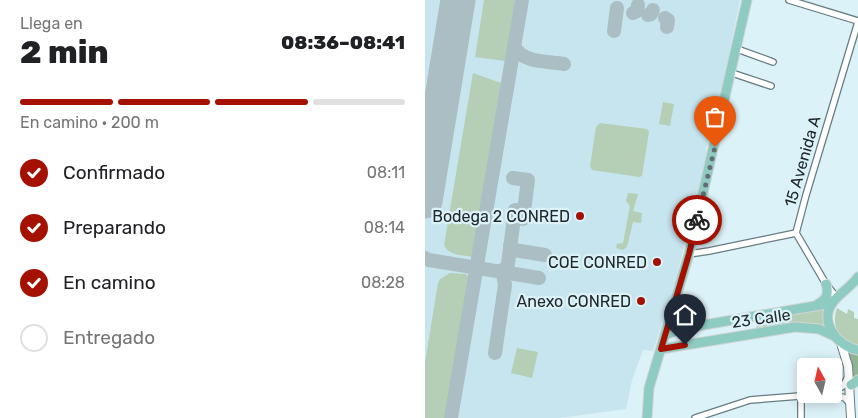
<!DOCTYPE html>
<html lang="es">
<meta charset="utf-8">
<style>
:root{--surface:#fff;--page:#f6f6f6;--text:#202124;--muted:#757577;--line:#e0e0e0;--accent:#a51100}
body{margin:0;font-family:Rubik,sans-serif;background:var(--page);color:var(--text);height:100vh;display:flex;flex-direction:column;font-size:19px;white-space:nowrap}
*{box-sizing:border-box;margin:0}
p{font-size:16px;color:var(--muted)}
.icon{flex:none;width:28px;height:28px;fill:none;stroke:currentColor;stroke-width:2;stroke-linecap:round;stroke-linejoin:round}
.map{position:relative;flex:1;overflow:hidden}
.panel{display:flex;flex-direction:column;background:var(--surface);width:425px}
.panel>*{flex:none}
.needle{width:32px;rotate:352deg}
.controls{position:absolute;left:372px;top:358px;display:grid;gap:10px}
.controls a{display:grid;place-items:center;width:45px;height:45px;border-radius:5px;background:var(--surface);box-shadow:0 2px 12px #0003;font-size:25px}
.pin{position:absolute;display:grid;place-items:center;width:42px;height:42px;color:#fff;margin:-51px -21px;border-radius:50% 50% 50% 0;rotate:-45deg;box-shadow:0 0 5px #0007}
.pin .icon{rotate:45deg}
.courier{position:absolute;display:grid;place-items:center;width:50px;height:50px;margin:-25px;border:4px solid #a51100;border-radius:50%;background:#fff;color:#222;box-shadow:0 1px 6px #0007}
.headline em{font-style:normal;font-weight:800}
.headline div{display:flex;flex-direction:column-reverse}
.headline{display:flex;align-items:center;justify-content:space-between;height:85px;padding:0 20px}
h1{font-size:32px;font-weight:800;line-height:38px}
.bar{display:grid;grid-template-columns:repeat(4,1fr);gap:8px 5px;align-content:center;height:60px;padding:0 20px}
.bar i{height:6px;border-radius:4px;background:var(--line)}
.bar .current{background:var(--accent)}
.bar p{grid-column:span 4}
ol{padding:0 20px;list-style:none}
li{display:flex;align-items:center;gap:15px;height:55px}
li p{margin-inline-start:auto}
li .icon{padding:5px;border-radius:50%;background:var(--accent);color:#fff;stroke-width:4}
li:last-child{color:var(--muted)}
li i{width:28px;height:28px;border:2px solid var(--line);border-radius:50%}
main{display:flex;flex:1;min-height:0}
.map>svg:first-child{display:block}
.built{fill:#c7e5ee}
.green{fill:#b4cfb5}
.forest{fill:#92b294}
.lines{fill:none;stroke-linecap:round;stroke-linejoin:round}
.taxiway{stroke:#abbec3;stroke-width:14}
.runway{stroke:#abbec3;stroke-width:35}
.minor-casing{stroke:#687c81;stroke-width:8}
.tertiary-casing{stroke:#687c81;stroke-width:10}
.primary-casing{stroke:#d2d4d4;stroke-width:11}
.minor{stroke:#fff;stroke-width:5.5}
.tertiary{stroke:#fff;stroke-width:8}
.primary{stroke:#8ecbc1;stroke-width:9}
.done{stroke:#616f72;stroke-width:5;stroke-dasharray:0 9}
.route{stroke:#a51100;stroke-width:6}
.poi-dot{fill:#a51100;stroke:#dbf2f8;stroke-width:2}
.labels{text-anchor:middle;stroke-width:4.5;stroke-linejoin:round;paint-order:stroke}
.street-label{font-size:16px;fill:#20282a;stroke:#dbf2f8}
.poi-label{font-size:16px;fill:#20282a;stroke:#dbf2f8;text-anchor:end}
</style>
<main>
<section class="panel">
<div class="headline"><div><h1>2 min</h1><p>Llega en</p></div><em>08:36–08:41</em></div>
<div class="bar"><i class="current"></i><i class="current"></i><i class="current"></i><i></i><p>En camino · 200 m</p></div>
<ol>
<li><svg class="icon" aria-label="check" viewBox="0 0 24 24"><path d="M5 12l5 5 9-10"/></svg>Confirmado<p>08:11</p></li>
<li><svg class="icon" aria-label="check" viewBox="0 0 24 24"><path d="M5 12l5 5 9-10"/></svg>Preparando<p>08:14</p></li>
<li><svg class="icon" aria-label="check" viewBox="0 0 24 24"><path d="M5 12l5 5 9-10"/></svg>En camino<p>08:28</p></li>
<li><i></i>Entregado</li>
</ol>
</section>
<div class="map">
<svg width="433" height="418" viewBox="0 0 433 418">
<rect width="100%" height="100%" fill="#dbf2f8"/>
<polygon class="built" points="0,0 315,0 287,140 282,146 281,149 283,153 250,282 228,351 218,350 207,380 201,409 135,418 0,418"/>
<g class="green">
<polygon points="59,0 90,0 80,61 50,57"/>
<path d="M48 73 76 83 49 257C37 255 24 256 19 245Z"/>
<polygon points="238,102 249,104 245,126 234,124"/>
<polygon points="175,123 222,129 224,132 217,176 214,177 167,170 165,166 171,127"/>
<polygon points="203,193 213,194 208,211 217,213 216,223 208,222 202,247 198,250 191,248 192,244 198,243 205,206 201,201"/>
<polygon points="25,273 41,274 44,278 20,418 0,418 0,362 13,283 15,279"/>
<polygon points="402,307 402,329 332,329 330,319"/>
<path d="M412 308 422 314 423 309 429 312V318L433 319V345C413 343 406 325 412 308Z"/>
<polygon points="92,348 113,352 107,378 86,373"/>
</g>
<polygon class="forest" points="424,351 433,353 433,378 429,381"/>
<g class="lines">
<g class="taxiway">
<polyline points="208,13 212,11 213,5"/>
<polyline points="223,15 226,14 228,10"/>
<polyline points="240,18 243,20 242,27"/>
<polyline points="189,31 192,8"/>
<path d="M89 47C99 63 121 61 139 64"/>
<polyline points="88,178 103,180 98,219"/>
<polyline points="85,246 89,250 120,255"/>
<polyline points="0,258 4,260 114,278"/>
<polyline points="70,353 80,285 78,274 76,271 82,267 83,264 90,210 99,211"/>
<polyline points="26,418 97,0"/>
</g>
<polyline class="runway" points="0,201 33,0"/>
<g class="minor-casing">
<g id="minor">
<polyline points="364,0 433,21"/>
<polyline points="312,49 348,62"/>
<polyline points="307,73 346,86"/>
<polyline points="264,254 284,251 371,233"/>
<polyline points="412,298 401,284 371,233 381,195 433,22"/>
<polyline points="409,391 418,386 423,377"/>
<polyline points="406,394 420,398 425,404"/>
<polyline points="270,418 325,400 400,394"/>
<polyline points="376,418 376,396"/>
</g>
</g>
<g class="tertiary-casing">
<polyline id="tertiary" points="416,343 423,366 426,418"/>
</g>
<g class="primary-casing">
<g id="primary">
<path d="M433 277C426 287 415 293 408 302 393 322 413 347 433 350"/>
<path d="M393 304C402 299 404 294 401 284"/>
<polyline points="240,335 255,329 407,303"/>
<polyline points="236,349 370,327 394,329 409,336"/>
<polyline points="426,385 433,380"/>
<polyline points="222,418 224,388 264,254 322,0"/>
</g>
</g>
<use href="#minor" class="minor"/>
<use href="#tertiary" class="tertiary"/>
<use href="#primary" class="primary"/>
</g>
<g class="lines">
<polyline class="done" points="272,220 290,147"/>
<polyline class="route" points="260,345 236,349 264,254 272,220"/>
</g>
<g class="poi-dot">
<circle cx="155" cy="216" r="5"/>
<circle cx="232" cy="262" r="5"/>
<circle cx="216" cy="301" r="5"/>
</g>
<g class="labels">
<g class="street-label">
<text transform="translate(377 161) rotate(-74)" y="6">15 Avenida A</text>
<text transform="translate(336 318) rotate(-8)" y="6">23 Calle</text>
</g>
<g class="poi-label">
<text x="145" y="222">Bodega 2 CONRED</text>
<text x="222" y="268">COE CONRED</text>
<text x="206" y="307">Anexo CONRED</text>
</g>
</g>
</svg>
<div class="controls">
<a><svg class="needle" viewBox="-14 -14 28 28"><path d="M0-13l5 13h-10z" fill="#e53935"/><path d="M0 13l5-13h-10z" fill="#757577"/></svg></a>
</div>
<div class="pin" style="left:290px;top:147px;background:#ea580c"><svg class="icon" aria-label="bag" viewBox="0 0 24 24"><path d="M5 8h14l-1 12H6zM9 8a3 3 0 0 1 6 0"/></svg></div>
<div class="pin" style="left:260px;top:345px;background:#1f2937"><svg class="icon" aria-label="home" viewBox="0 0 24 24"><path d="M3 11l9-7 9 7M6 9v11h12V9"/></svg></div>
<div class="courier" style="left:272px;top:220px"><svg class="icon" aria-label="bike" viewBox="0 0 24 24"><circle cx="6" cy="16" r="4"/><circle cx="18" cy="16" r="4"/><path d="M6 16l4-8h5l3 8M10 8l3 8H6M13 5h3"/></svg></div>
</div>
</main>
